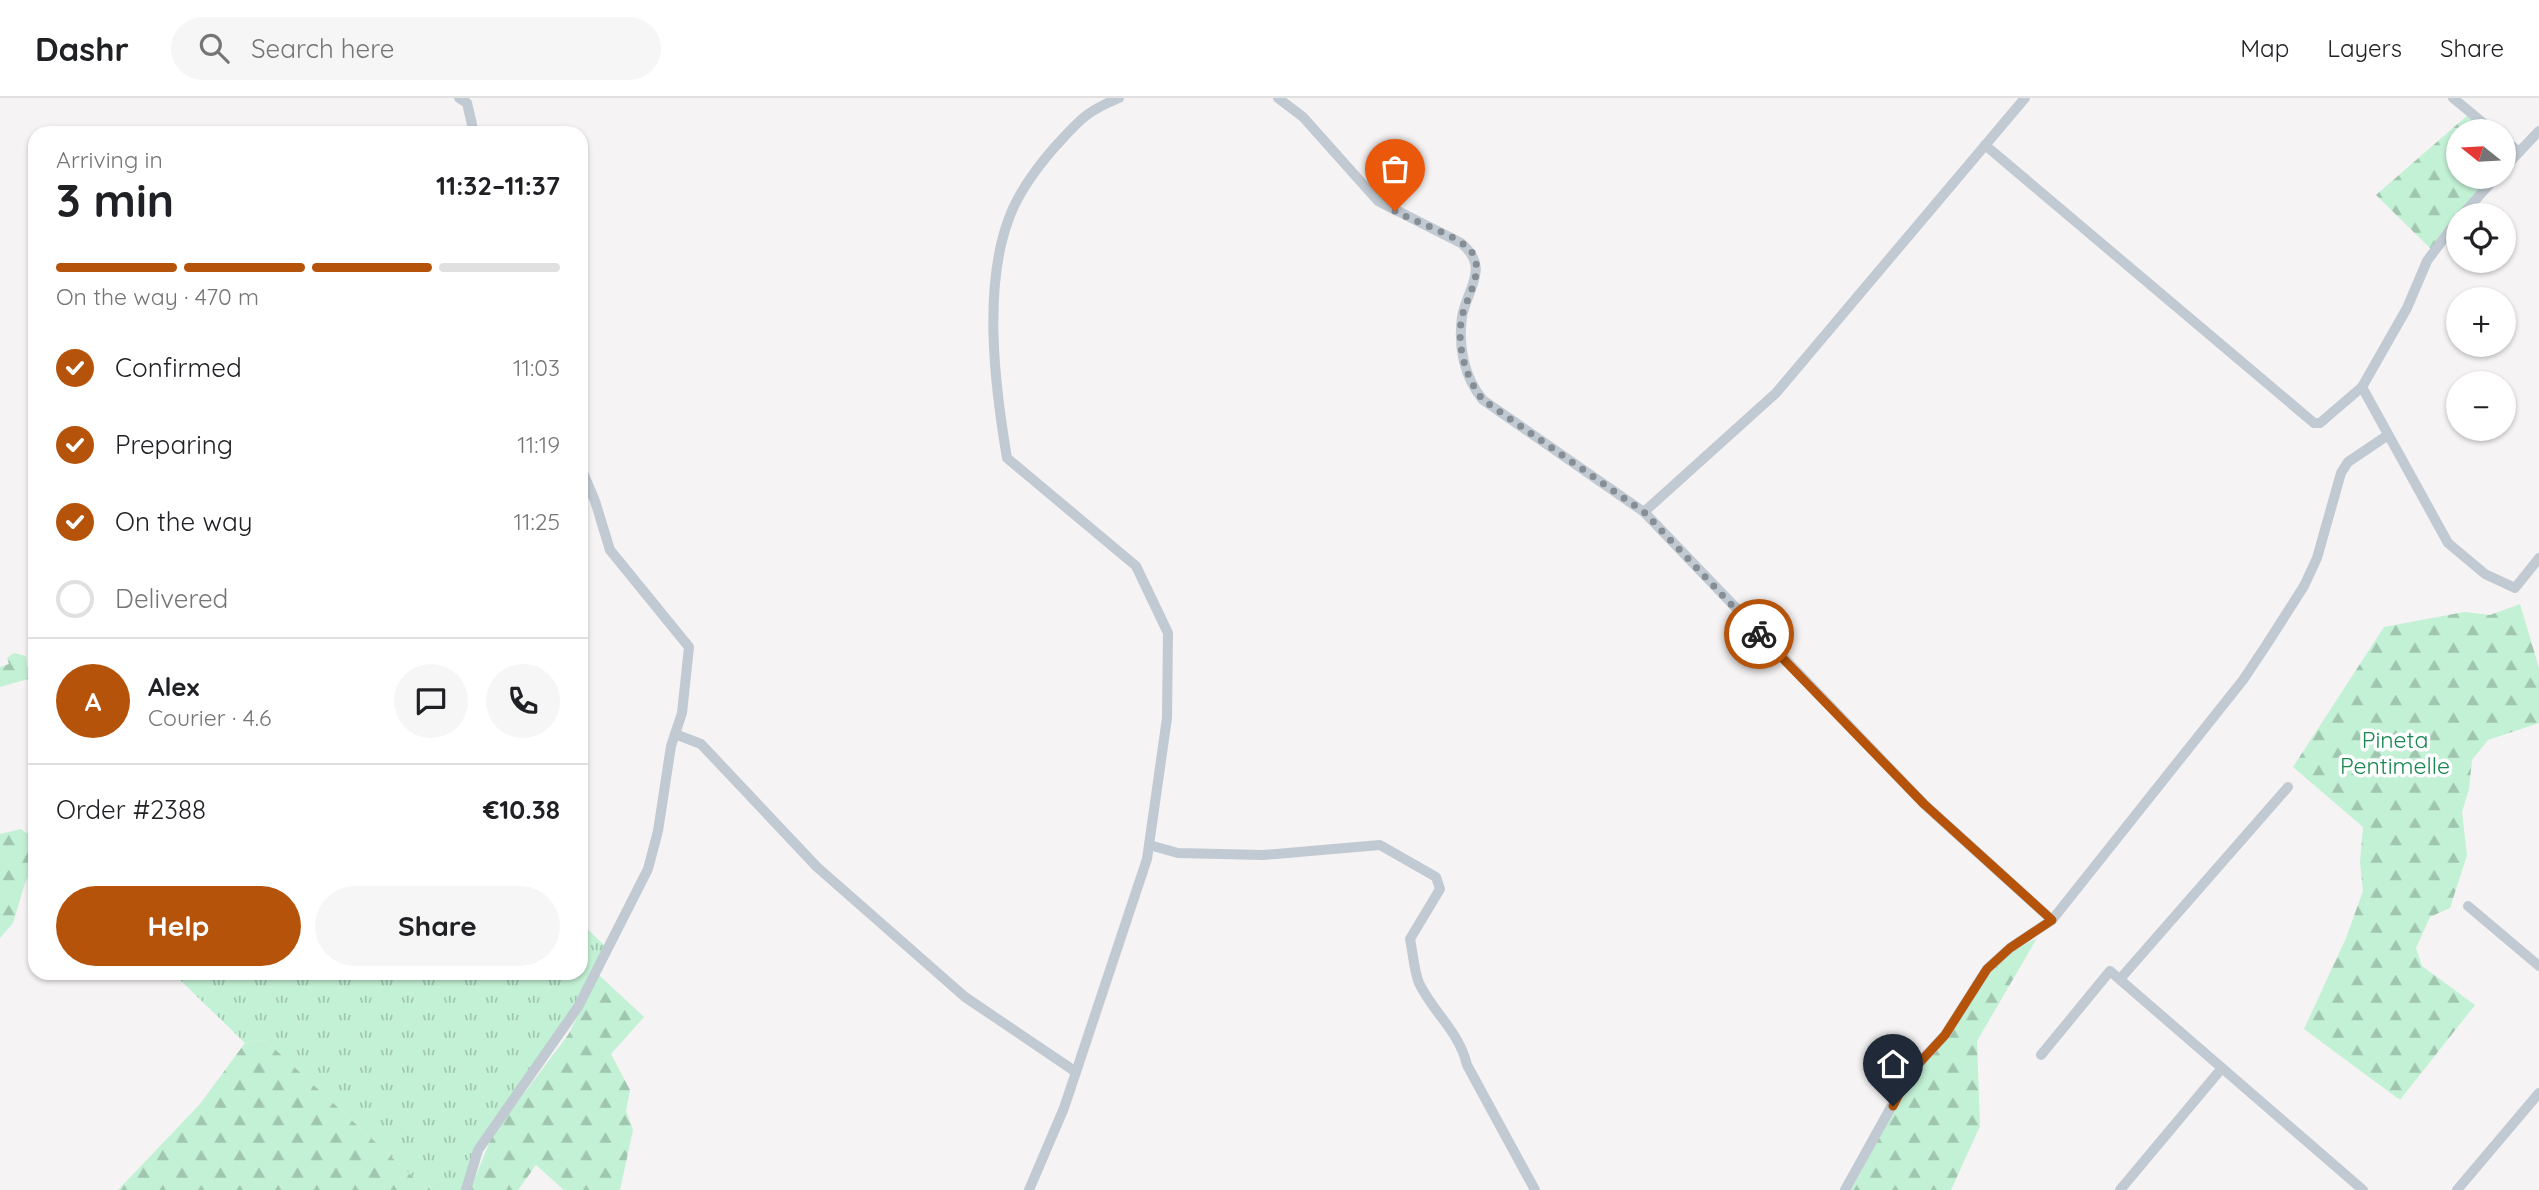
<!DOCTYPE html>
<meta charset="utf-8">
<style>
:root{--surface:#fff;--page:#f6f6f6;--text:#202124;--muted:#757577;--line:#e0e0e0;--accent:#b45309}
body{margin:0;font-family:Quicksand,sans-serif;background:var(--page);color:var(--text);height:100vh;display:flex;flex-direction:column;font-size:26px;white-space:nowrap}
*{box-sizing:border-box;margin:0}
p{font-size:23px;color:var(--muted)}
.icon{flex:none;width:38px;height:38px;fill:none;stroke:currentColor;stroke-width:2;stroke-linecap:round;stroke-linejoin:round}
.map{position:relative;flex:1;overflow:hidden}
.panel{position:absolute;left:28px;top:28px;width:560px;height:854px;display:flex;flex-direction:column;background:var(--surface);border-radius:21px;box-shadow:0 2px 5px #0004}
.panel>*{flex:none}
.needle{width:46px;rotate:288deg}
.controls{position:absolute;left:2446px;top:21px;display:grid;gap:14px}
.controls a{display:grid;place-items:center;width:70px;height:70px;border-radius:50%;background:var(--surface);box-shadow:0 2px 5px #0004;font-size:35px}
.pin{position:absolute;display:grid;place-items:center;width:60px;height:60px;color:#fff;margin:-72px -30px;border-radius:50% 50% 50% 0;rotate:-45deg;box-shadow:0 0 7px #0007}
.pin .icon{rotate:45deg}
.courier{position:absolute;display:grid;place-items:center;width:70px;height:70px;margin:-35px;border:5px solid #b45309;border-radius:50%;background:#fff;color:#222;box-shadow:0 2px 9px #0007}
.headline em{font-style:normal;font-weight:700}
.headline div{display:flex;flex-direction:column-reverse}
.headline{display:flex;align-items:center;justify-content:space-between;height:119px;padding:0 28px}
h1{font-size:46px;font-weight:700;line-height:52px}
.bar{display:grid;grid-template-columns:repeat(4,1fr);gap:10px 7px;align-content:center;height:84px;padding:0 28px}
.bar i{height:9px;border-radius:5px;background:var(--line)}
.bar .current{background:var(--accent)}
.bar p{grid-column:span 4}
.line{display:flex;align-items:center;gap:18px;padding:0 28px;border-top:2px solid var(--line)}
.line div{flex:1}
.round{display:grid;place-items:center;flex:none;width:74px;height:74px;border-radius:37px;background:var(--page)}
ol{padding:0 28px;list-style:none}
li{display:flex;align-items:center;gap:21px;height:77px}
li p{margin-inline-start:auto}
li .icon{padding:7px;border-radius:50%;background:var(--accent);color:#fff;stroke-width:4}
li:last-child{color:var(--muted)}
li i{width:38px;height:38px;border:4px solid var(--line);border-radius:50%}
.button{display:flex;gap:14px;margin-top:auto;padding:14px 28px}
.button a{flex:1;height:80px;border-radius:42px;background:var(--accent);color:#fff;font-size:28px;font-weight:700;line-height:80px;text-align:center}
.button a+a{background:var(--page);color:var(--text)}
header{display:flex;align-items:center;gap:42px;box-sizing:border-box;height:98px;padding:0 35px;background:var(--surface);border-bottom:2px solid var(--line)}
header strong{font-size:33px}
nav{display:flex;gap:38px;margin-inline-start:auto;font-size:24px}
.search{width:490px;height:63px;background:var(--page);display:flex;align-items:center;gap:18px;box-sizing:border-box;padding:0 24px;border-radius:38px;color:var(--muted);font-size:26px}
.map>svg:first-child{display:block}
.grass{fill:url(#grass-tufts)}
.forest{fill:url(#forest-firs)}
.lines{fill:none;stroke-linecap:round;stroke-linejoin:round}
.minor{stroke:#c1cad2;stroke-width:10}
.done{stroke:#868d94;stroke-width:7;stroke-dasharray:0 12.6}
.route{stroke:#b45309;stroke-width:9}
.labels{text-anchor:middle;stroke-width:7;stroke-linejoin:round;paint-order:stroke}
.park-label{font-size:23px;fill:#17864f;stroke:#fff}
</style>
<header>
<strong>Dashr</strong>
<div class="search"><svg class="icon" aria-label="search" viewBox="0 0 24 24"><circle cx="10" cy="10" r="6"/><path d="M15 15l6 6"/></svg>Search here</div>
<nav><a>Map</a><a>Layers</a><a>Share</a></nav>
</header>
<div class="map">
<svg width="2539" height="1092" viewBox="0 0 2539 1092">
<defs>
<pattern id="grass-tufts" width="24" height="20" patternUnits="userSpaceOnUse" patternTransform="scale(1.75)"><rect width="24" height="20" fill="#c3f1d5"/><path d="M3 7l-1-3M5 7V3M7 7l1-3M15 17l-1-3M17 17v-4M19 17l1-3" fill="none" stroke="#a0c6b0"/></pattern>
<pattern id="forest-firs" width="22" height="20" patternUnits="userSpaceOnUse" patternTransform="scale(1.75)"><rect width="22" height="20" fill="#c3f1d5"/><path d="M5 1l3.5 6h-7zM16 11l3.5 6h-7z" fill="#a0c6b0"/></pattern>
</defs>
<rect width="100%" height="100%" fill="#f5f3f3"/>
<polygon class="grass" points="581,825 606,849 579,908 488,1035 465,1092 427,1092 265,942 245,945 173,875 581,875"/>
<g class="forest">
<polygon points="2469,16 2490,33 2459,33 2459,79 2491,79 2432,152 2376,97"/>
<polygon points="2520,506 2539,570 2539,625 2488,642 2472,662 2469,691 2462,714 2467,757 2450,810 2430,819 2416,850 2422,868 2475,907 2400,1002 2304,931 2346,840 2363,793 2360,764 2363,729 2293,669 2384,529 2464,514 2490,517"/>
<polygon points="14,555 26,558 27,569 35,567 35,579 0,589 0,569 9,566 7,560"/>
<polygon points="21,731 26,735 35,734 35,766 25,785 13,825 0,840 0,736"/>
<polygon points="2037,840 1977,943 1980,1028 1951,1092 1851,1092 1913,978 1997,861"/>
<polygon points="599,877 644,919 611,956 630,992 626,1013 633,1032 620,1092 564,1092 536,1067 518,1092 470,1092 492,1038 568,937"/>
<polygon points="265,942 427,1092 118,1092 200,1006 245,945"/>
</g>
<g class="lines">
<g class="minor">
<polyline points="459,0 467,5 474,35"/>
<path d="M1278 0 1303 19 1378 103 1461 145C1491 170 1467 190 1462 219 1458 249 1464 279 1483 302L1644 414 1924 706 2052 822"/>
<polyline points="2453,0 2493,33"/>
<polyline points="2504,42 2519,54"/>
<polyline points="1985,47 2314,325 2320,325 2362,289"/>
<polyline points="2504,70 2539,33"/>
<polyline points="2462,117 2496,79"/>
<polyline points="2459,120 2427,163 2407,210 2362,289 2448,445 2485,476 2515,490 2539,460"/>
<polyline points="1644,414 1776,295 2025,0"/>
<polyline points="675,636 701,646 817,769 965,899 1076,974"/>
<path d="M1149 747 1178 755 1263 757 1380 747 1436 779 1440 791 1410 841C1413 855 1414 873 1419 885 1434 916 1459 933 1467 967L1535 1092"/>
<polyline points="2468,808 2539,868"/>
<polyline points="2120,881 2288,689"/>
<polyline points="2041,957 2110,873 2363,1092"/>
<polyline points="466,1092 478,1052 578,909 648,771 658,733 671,648 682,615 689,549 610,452 595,403 581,370"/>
<path d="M1029 1092 1064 1010 1147 761 1167 620 1168 535 1136 468 1007 360C995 289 983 192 1008 123 1017 96 1035 72 1053 51 1079 23 1083 15 1119 0"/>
<polyline points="1845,1092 1910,975 1945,937 1987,871 2010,850 2052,822 2243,582 2267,546 2304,488 2317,460 2341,375 2348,364 2388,337"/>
<polyline points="2120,1092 2222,970"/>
<polyline points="2457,1092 2539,995"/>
</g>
</g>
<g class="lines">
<path class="done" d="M1395 113C1414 124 1458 137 1471 153 1485 172 1468 197 1463 215 1455 244 1465 280 1483 302L1644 414 1759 536"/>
<polyline class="route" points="1759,536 1924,706 2052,822 2010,850 1987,871 1945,937 1910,975 1893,1008"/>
</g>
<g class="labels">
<g class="park-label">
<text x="2395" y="650">Pineta<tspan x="2395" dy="26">Pentimelle</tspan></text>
</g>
</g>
</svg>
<div class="controls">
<a><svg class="needle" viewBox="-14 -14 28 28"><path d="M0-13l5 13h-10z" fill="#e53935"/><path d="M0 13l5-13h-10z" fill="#757577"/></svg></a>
<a><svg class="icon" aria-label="locate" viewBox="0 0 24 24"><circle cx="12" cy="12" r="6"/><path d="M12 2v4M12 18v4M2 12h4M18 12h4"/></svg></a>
<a>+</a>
<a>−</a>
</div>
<div class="pin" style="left:1395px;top:113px;background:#ea580c"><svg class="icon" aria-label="bag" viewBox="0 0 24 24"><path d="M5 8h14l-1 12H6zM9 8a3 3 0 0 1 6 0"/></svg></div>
<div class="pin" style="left:1893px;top:1008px;background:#1f2937"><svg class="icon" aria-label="home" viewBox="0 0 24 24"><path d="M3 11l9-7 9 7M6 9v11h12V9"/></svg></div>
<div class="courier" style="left:1759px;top:536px"><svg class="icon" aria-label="bike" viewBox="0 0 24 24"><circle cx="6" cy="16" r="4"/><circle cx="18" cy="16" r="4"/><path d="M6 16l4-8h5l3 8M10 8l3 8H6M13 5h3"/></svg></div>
<section class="panel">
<div class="headline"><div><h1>3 min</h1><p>Arriving in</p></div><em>11:32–11:37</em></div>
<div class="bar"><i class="current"></i><i class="current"></i><i class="current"></i><i></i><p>On the way · 470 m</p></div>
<ol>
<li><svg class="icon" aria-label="check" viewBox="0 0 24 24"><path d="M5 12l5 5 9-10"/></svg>Confirmed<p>11:03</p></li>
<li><svg class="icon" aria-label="check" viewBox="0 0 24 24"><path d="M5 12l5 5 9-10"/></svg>Preparing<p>11:19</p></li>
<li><svg class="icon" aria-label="check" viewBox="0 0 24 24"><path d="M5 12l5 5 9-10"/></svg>On the way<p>11:25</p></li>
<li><i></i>Delivered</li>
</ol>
<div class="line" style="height:126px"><b class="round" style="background:var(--accent);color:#fff">A</b><div><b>Alex</b><p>Courier · 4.6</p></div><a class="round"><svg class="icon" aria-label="chat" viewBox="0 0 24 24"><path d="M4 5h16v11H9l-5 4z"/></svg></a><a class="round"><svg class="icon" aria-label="phone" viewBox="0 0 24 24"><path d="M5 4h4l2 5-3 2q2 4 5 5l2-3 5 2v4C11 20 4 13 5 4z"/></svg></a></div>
<div class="line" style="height:91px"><div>Order #2388</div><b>€10.38</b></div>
<div class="button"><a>Help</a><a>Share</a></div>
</section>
</div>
